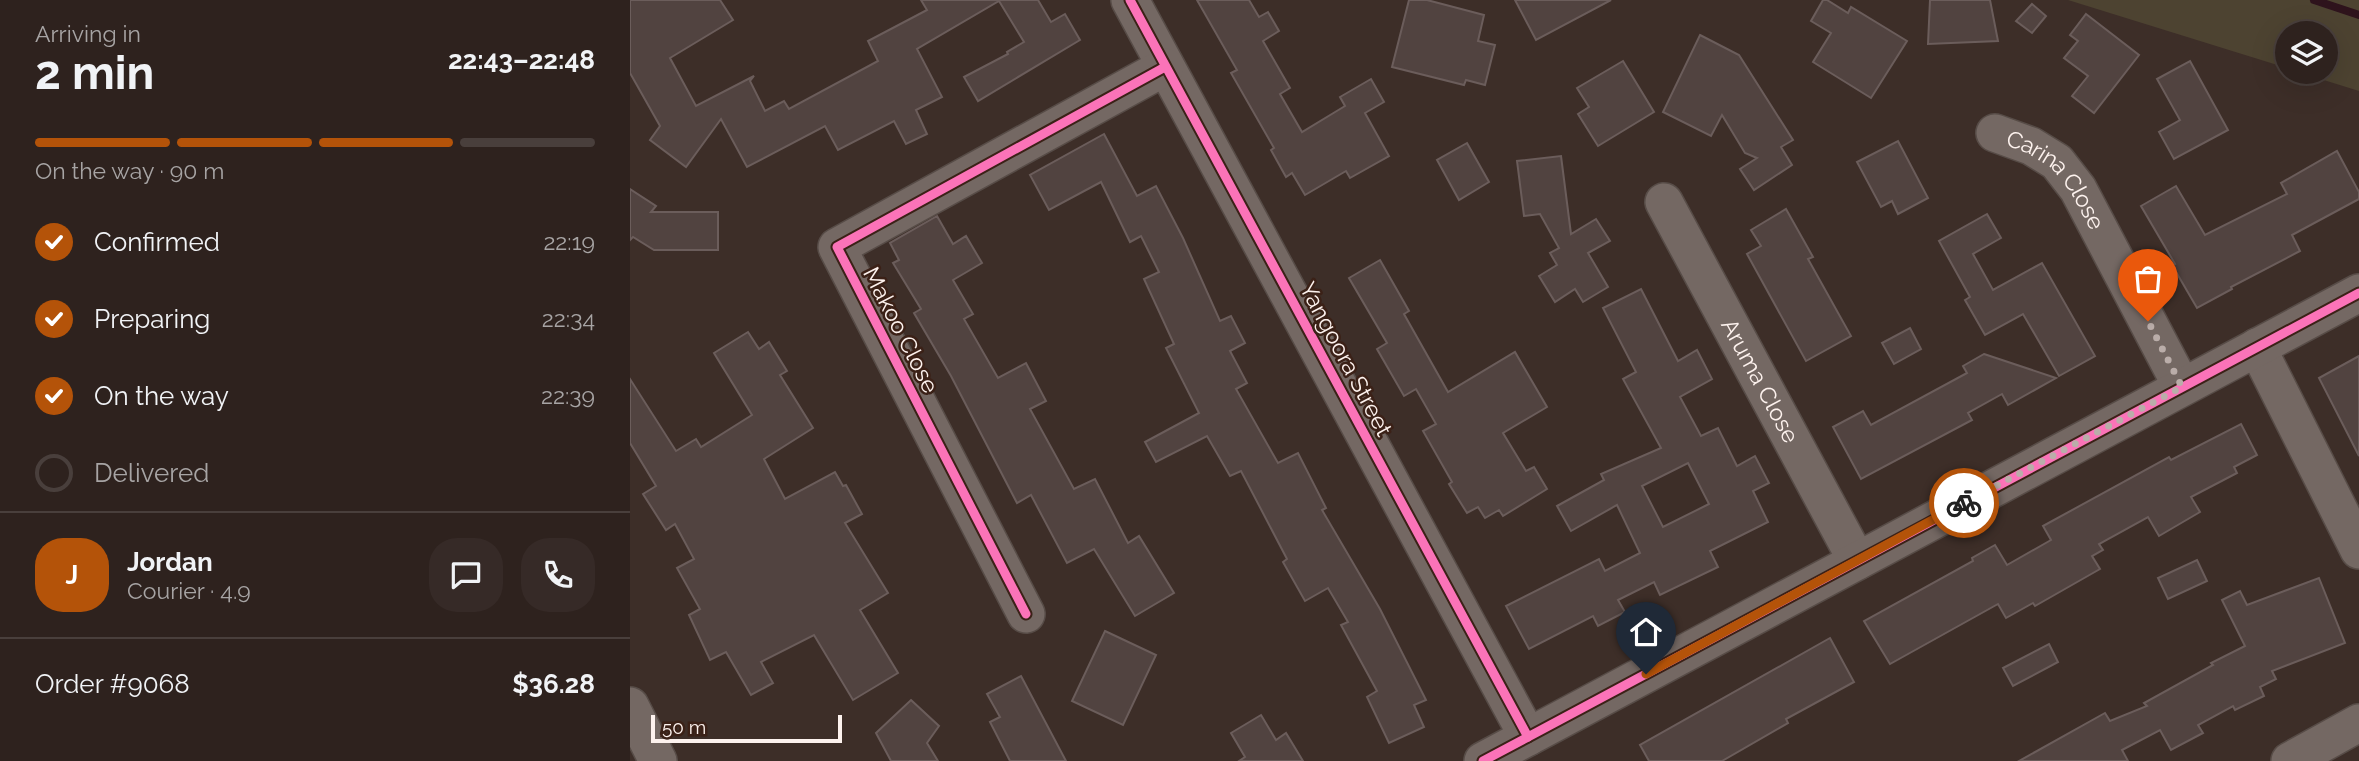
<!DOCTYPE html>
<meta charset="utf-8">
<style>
:root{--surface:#2e221e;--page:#362a27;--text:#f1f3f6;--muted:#a7a4a4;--line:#493f3c;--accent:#b45309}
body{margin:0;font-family:Raleway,sans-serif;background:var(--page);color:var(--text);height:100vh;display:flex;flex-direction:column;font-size:26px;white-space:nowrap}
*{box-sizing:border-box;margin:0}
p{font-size:23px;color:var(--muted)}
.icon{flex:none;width:38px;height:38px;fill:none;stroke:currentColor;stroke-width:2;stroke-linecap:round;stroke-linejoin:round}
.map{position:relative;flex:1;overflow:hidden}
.panel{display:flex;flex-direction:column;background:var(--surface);width:630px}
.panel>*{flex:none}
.tools{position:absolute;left:1645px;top:21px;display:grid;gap:14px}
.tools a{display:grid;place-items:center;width:63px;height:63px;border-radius:50%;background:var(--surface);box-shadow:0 7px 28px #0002,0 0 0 2px var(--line);font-size:35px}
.scale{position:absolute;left:21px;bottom:18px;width:191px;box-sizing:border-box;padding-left:7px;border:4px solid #fdf2ee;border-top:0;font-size:19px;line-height:24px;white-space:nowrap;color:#fdf2ee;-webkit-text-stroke:5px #3b2117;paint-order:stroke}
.pin{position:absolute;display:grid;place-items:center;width:60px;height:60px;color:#fff;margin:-72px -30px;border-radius:50% 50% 50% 0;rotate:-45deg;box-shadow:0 0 7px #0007}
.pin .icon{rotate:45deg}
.courier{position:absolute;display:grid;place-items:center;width:70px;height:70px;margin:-35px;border:5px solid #b45309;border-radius:50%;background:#fff;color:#222;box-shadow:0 2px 9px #0007}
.overview em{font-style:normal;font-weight:700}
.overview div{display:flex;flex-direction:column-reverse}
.overview{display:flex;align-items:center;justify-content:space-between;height:119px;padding:0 35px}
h1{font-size:46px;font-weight:700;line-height:52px}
.bar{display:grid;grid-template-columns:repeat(4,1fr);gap:10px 7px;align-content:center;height:84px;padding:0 35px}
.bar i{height:9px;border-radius:5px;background:var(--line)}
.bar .current{background:var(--accent)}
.bar p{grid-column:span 4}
.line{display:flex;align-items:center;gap:18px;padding:0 35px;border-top:2px solid var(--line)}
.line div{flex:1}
.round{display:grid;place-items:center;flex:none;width:74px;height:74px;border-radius:28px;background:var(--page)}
ol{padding:0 35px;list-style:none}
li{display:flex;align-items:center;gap:21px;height:77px}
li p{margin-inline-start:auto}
li .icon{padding:7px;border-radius:50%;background:var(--accent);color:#fff;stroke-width:4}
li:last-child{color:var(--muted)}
li i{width:38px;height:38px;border:4px solid var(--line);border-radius:50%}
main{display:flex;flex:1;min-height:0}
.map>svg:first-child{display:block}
.green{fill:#4d4331}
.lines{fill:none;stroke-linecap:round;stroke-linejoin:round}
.stream{stroke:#2e131c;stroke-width:8}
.building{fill:#514340;stroke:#6b5d5b;stroke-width:2;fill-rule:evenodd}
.minor-casing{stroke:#574c47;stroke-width:40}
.minor{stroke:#746863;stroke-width:37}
.cycleway-casing{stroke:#3b2117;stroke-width:13}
.cycleway{stroke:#fb73b8;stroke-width:9}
.done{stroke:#baada9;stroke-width:7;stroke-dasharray:0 12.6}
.route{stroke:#b45309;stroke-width:9}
.labels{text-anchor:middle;stroke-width:5;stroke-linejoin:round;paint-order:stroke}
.street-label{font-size:23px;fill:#fdf2ee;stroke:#3b2117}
</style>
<main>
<section class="panel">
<div class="overview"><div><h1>2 min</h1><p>Arriving in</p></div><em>22:43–22:48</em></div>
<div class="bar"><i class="current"></i><i class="current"></i><i class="current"></i><i></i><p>On the way · 90 m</p></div>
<ol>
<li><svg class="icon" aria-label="check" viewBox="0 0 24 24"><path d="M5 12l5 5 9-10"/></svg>Confirmed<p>22:19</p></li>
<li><svg class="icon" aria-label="check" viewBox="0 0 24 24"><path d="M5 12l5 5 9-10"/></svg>Preparing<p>22:34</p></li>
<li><svg class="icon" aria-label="check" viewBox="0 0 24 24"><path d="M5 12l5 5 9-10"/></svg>On the way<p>22:39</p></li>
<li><i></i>Delivered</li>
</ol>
<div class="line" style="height:126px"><b class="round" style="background:var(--accent);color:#fff">J</b><div><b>Jordan</b><p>Courier · 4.9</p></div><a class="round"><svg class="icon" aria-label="chat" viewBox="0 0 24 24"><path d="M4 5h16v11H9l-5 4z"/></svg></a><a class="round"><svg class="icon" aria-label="phone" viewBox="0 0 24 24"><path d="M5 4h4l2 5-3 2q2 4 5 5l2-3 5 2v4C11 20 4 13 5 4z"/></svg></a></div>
<div class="line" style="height:91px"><div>Order #9068</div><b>$36.28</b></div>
</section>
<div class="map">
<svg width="1729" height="761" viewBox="0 0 1729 761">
<rect width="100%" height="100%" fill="#3d2e28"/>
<polygon class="green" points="1438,0 1729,0 1729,91 1668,72 1696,72 1696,33 1657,33 1657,68"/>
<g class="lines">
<polyline class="stream" points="1684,0 1729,15"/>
</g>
<g class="building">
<polygon points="0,0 90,0 103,20 40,58 66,106 124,76 120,81 135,111 154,101 159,109 248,61 238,41 297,10 291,0 408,0 421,22 435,14 450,40 348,101 334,77 378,54 377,52 394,42 369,1 287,49 312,97 286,110 297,134 276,144 264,121 208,150 195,126 117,167 91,119 56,167 20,140 30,126 0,73"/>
<polygon points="567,0 619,0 629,17 638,12 649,31 633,41 660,88 650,94 672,132 715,106 710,97 741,79 754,102 735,113 759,156 720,178 716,171 675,195 662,173 656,177 641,150 644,148 601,73 607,70"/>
<polygon points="779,0 797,0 854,15 848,41 865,45 855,85 836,80 834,85 762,67"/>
<polygon points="885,0 981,0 906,40"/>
<polygon points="1193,0 1197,0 1218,13 1221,7 1277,41 1241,98 1183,62 1201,33 1181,21"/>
<polygon points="1300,0 1360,0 1368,41 1298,44"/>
<polygon points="1402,4 1416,16 1402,33 1386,21"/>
<polygon points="1456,14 1509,55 1464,113 1442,96 1458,76 1434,58 1448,41 1440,35"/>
<polygon points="1070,35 1109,55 1163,140 1151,147 1162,165 1124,190 1110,169 1127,158 1115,153 1092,115 1081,136 1033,112"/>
<polygon points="993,61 1024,112 968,146 948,114 959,107 947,88"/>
<polygon points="1560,61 1598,130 1544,159 1529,132 1550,120 1527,79"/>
<polygon points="474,134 507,196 526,186 553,238 590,321 601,316 615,343 600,351 617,383 606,389 648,463 668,453 696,508 692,510 750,609 796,700 784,705 794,727 759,743 737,697 747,691 711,625 718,622 698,588 675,601 653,562 657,559 611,471 600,476 577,436 526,462 515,442 569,413 536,348 544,344 514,279 529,272 511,236 500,242 471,182 419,210 400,175"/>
<polygon points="1268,141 1298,198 1268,214 1262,201 1251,207 1227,162"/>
<polygon points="837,143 859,182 829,200 807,160"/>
<polygon points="1707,151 1729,192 1729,199 1662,235 1670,251 1601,287 1602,289 1567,308 1542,265 1545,264 1511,206 1546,186 1575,235 1657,194 1651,183"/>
<polygon points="931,156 941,234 966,219 980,241 958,253 978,287 953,302 945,289 925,302 909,276 927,265 920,253 929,248 910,214 894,216 887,161"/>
<polygon points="0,189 26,206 21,212 88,212 88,250 24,250 3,237 0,240"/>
<polygon points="1156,209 1183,257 1178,259 1221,336 1176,361 1117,254 1131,246 1121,230"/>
<polygon points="1357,214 1371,238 1343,254 1363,290 1412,263 1465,356 1429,376 1393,314 1355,335 1335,300 1340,297 1309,241"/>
<polygon points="307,216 323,244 336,236 352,263 323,280 343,314 334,319 368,378 396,363 416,401 400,409 444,489 465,479 498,543 509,536 544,593 505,616 464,549 437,563 401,495 387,503 321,376 284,313 291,309 263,263 269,260 260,243"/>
<polygon points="750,260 779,311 774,314 818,392 885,352 917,407 873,433 896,471 904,467 917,489 873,516 869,510 855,518 848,507 837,513 819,484 822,482 793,431 806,424 786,389 774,396 747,349 757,343 719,278"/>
<path d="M1011 289 1048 361 1067 350 1082 379 1050 397 1071 436 1088 428 1107 466 1125 456 1139 483 1123 491 1138 522 1080 551 1088 567 1030 595 1024 582 988 600 995 612 968 626 963 616 899 649 876 606 969 559 975 571 1010 553 987 505 941 531 927 506 974 480 971 474 1031 448 993 379 1006 372 973 308ZM1058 463 1079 504 1033 527 1012 486Z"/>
<polygon points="1280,328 1291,349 1264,364 1252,343"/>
<polygon points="118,332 129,349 139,342 157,371 150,375 183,428 134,459 155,499 205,472 213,486 216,485 232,514 215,523 258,593 230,610 268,673 223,700 184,635 131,662 143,683 121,695 96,652 80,660 59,615 70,609 47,568 64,559 45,524 36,530 13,494 26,486 0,443 0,379 46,451 66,439 71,447 122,415 84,353"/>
<polygon points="1354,354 1426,378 1378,405 1372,394 1338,413 1342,420 1231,479 1203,427 1233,411 1241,425 1337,373 1333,366"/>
<polygon points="1729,356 1729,456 1689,378"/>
<polygon points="1611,424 1627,455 1604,467 1607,473 1561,497 1570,512 1529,536 1518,517 1469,544 1473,550 1462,556 1470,569 1405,606 1403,603 1376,618 1368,604 1260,664 1234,621 1343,561 1342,558 1365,545 1377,565 1421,540 1413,526 1539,457 1541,460"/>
<polygon points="1567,560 1577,581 1538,599 1528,578"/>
<polygon points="1689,578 1715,643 1642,671 1646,679 1630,687 1634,696 1605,710 1603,706 1568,725 1573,733 1541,750 1530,730 1492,750 1498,761 1389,761 1475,713 1480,721 1517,706 1514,703 1583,665 1581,663 1615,646 1592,600 1610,591 1617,605"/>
<polygon points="475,631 526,655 493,725 442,701"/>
<polygon points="1200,638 1224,682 1156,719 1158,723 1092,761 1019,761 1010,745"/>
<polygon points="1419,644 1428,662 1383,686 1373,668"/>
<polygon points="391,676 436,761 380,761 360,722 370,717 357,694"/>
<polygon points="281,700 309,726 297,743 308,761 261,761 246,733"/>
<polygon points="631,715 646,740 656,733 673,761 609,761 615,757 601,733"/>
</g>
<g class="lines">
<g class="minor-casing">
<g id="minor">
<polyline points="500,0 898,737"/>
<path id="s1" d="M1365 133 1401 146 1427 162 1448 189 1552 387"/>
<path id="s2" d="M1034 202 1227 561"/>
<polyline points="1627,347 1729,550"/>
<polyline points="396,614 207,247 535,67"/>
<polyline points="0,706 28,761"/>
<polyline points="853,761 1729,293"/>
<polyline points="1660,761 1729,723"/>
</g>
</g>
<use href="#minor" class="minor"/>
<g class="cycleway-casing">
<g id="cycleway">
<polyline points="500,0 898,737"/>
<polyline points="396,614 207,247 535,67"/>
<polyline points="853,761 1729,293"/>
</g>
</g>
<use href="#cycleway" class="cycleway"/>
</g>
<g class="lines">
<polyline class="done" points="1334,503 1552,387 1518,321"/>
<polyline class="route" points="1016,674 1334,503"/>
</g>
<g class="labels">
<g class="street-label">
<text dy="8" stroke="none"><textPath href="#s1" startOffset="80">Carina Close</textPath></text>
<text transform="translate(271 330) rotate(63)" y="8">Makoo Close</text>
<text transform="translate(716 359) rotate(62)" y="8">Yangoora Street</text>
<text dy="8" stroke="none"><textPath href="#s2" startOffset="203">Aruma Close</textPath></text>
</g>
</g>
</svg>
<div class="tools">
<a><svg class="icon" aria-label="layers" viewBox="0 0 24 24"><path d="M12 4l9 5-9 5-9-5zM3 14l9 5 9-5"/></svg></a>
</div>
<div class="scale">50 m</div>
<div class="pin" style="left:1518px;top:321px;background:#ea580c"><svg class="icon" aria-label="bag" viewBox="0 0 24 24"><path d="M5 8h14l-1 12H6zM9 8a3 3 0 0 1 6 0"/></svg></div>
<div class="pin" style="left:1016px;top:674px;background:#1f2937"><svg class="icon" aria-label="home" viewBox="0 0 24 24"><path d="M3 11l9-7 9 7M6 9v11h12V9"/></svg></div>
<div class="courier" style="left:1334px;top:503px"><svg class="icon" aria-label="bike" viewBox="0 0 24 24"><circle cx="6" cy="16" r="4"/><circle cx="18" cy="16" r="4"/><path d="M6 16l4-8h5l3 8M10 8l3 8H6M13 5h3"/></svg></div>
</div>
</main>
